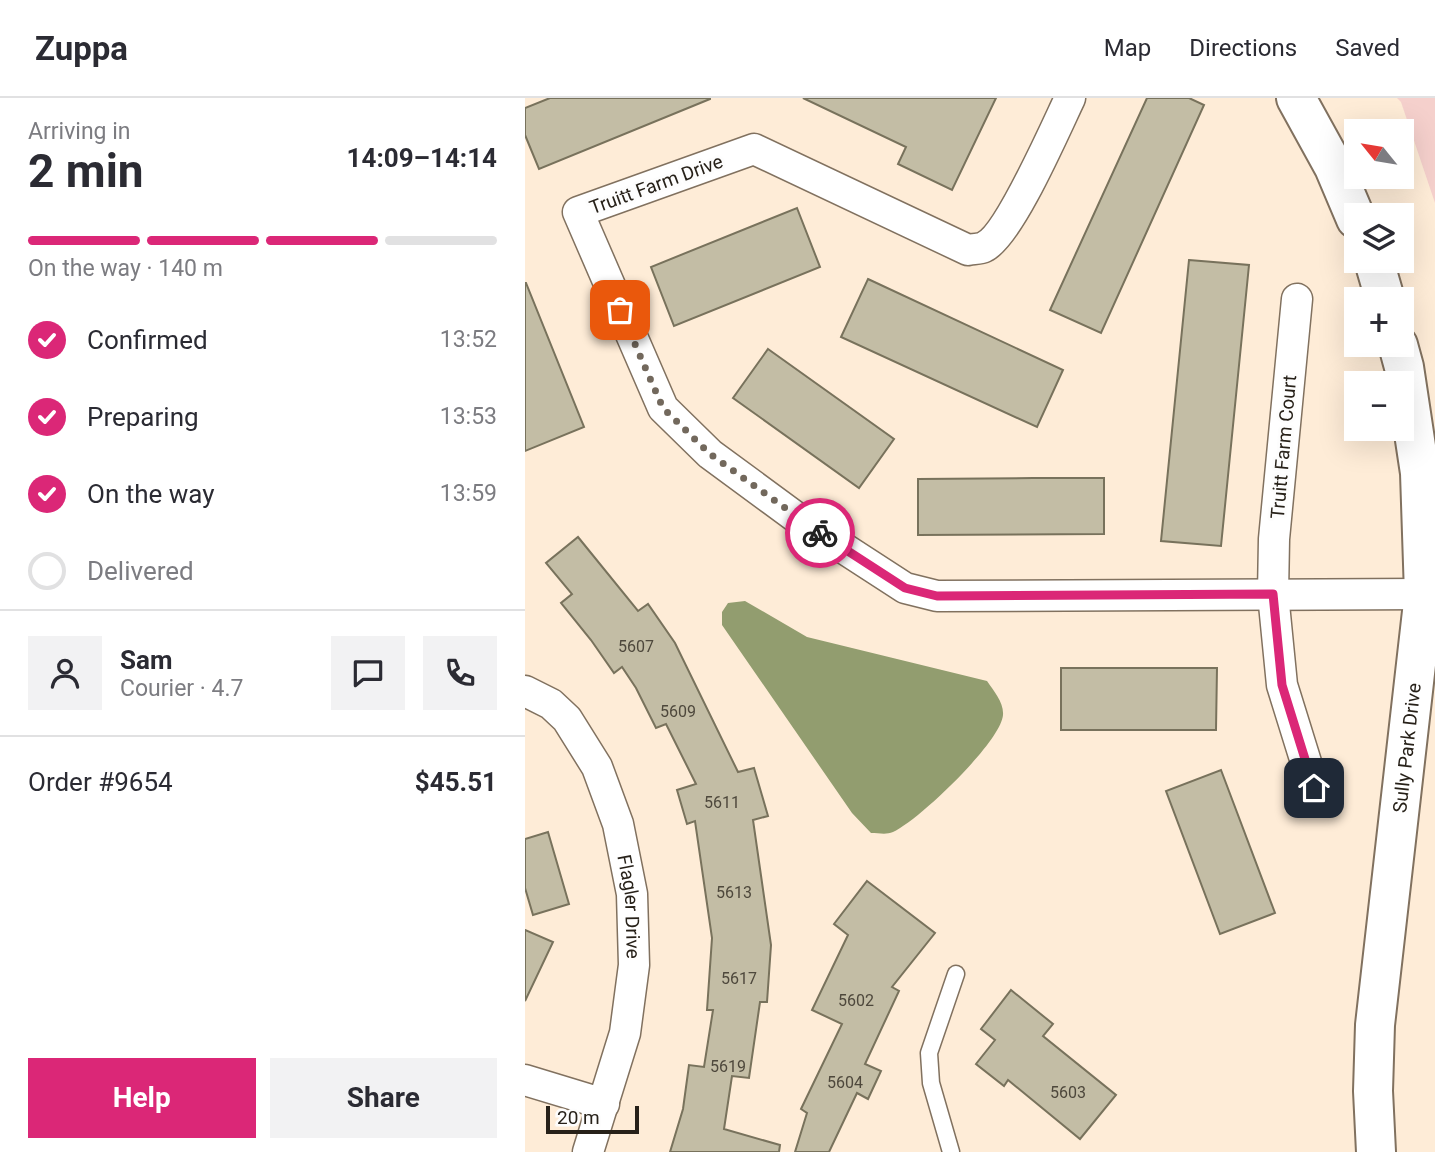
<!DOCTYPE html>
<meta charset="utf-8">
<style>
:root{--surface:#fff;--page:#f2f2f3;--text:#2b2b33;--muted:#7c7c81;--line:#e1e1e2;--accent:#db2777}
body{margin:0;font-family:Roboto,sans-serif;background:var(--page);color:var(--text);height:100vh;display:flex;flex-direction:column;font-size:26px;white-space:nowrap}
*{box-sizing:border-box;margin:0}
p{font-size:23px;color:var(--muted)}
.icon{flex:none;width:38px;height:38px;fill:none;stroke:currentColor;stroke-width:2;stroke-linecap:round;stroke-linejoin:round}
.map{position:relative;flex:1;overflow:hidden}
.drawer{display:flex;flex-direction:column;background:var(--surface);width:525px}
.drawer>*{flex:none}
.needle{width:46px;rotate:300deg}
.fabs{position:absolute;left:819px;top:21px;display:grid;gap:14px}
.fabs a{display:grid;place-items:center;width:70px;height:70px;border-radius:0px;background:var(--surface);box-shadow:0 7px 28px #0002;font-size:35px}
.scale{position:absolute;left:21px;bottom:18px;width:93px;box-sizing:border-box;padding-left:7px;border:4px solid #272119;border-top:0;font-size:19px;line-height:24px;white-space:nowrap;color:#272119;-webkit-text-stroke:5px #fdfdfd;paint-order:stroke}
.pin{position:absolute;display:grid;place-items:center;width:60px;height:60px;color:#fff;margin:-30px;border-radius:14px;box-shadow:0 4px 10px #0006}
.courier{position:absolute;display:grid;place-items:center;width:70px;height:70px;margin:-35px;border:5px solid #db2777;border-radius:50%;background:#fff;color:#222;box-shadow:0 2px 9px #0007}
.headline em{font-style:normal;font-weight:700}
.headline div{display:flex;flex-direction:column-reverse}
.headline{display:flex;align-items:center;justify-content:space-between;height:119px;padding:0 28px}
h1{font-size:46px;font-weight:700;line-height:52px}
.bar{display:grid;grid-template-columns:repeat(4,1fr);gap:10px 7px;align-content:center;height:84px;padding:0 28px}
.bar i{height:9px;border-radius:5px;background:var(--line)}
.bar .on{background:var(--accent)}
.bar p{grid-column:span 4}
.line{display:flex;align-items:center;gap:18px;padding:0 28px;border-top:2px solid var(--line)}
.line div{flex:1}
.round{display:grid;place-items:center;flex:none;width:74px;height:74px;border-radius:0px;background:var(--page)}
ol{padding:0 28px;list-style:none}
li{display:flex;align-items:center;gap:21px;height:77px}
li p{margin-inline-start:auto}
li .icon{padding:7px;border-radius:50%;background:var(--accent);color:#fff;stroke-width:4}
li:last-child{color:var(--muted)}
li i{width:38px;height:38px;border:4px solid var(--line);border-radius:50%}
.primary-button{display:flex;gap:14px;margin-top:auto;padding:14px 28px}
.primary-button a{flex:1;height:80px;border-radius:0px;background:var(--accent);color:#fff;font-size:28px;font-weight:700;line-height:80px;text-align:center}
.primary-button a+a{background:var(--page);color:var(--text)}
header{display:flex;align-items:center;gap:42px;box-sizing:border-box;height:98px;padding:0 35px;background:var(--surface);border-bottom:2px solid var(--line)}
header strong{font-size:33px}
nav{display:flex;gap:38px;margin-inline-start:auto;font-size:24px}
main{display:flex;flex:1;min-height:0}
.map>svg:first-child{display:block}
.green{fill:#f5d0cc}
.water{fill:#929d6f}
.building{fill:#c3bda5;stroke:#78725c;stroke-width:2}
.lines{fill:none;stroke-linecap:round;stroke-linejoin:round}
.lane-casing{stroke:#81715f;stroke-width:19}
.street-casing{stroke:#81715f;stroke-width:33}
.secondary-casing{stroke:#81715f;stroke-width:42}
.lane{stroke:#fff;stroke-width:16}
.street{stroke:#fff;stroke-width:30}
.secondary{stroke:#fff;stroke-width:38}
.done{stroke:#72685c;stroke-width:7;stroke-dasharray:0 12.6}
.route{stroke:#db2777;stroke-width:9}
.labels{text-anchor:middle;stroke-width:6;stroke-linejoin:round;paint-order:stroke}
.number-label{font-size:16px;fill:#4e483c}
.street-label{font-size:19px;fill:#272119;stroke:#fdfdfd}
</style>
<header>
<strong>Zuppa</strong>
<nav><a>Map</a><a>Directions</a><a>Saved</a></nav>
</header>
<main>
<section class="drawer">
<div class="headline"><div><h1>2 min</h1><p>Arriving in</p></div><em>14:09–14:14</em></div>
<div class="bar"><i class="on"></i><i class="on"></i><i class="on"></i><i></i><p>On the way · 140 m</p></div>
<ol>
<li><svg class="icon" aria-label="check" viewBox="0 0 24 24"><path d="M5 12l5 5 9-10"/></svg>Confirmed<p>13:52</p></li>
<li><svg class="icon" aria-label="check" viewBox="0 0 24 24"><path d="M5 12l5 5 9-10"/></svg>Preparing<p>13:53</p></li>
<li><svg class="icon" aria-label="check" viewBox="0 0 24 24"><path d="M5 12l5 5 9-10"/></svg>On the way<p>13:59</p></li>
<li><i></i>Delivered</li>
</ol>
<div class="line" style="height:126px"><a class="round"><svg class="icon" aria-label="person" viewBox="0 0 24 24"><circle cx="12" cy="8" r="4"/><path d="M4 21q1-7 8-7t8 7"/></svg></a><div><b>Sam</b><p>Courier · 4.7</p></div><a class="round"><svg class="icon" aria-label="chat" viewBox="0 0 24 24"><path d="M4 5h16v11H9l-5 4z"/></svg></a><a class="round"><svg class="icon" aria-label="phone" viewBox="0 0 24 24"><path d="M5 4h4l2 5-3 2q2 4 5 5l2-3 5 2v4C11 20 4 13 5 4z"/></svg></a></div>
<div class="line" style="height:91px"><div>Order #9654</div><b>$45.51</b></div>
<div class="primary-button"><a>Help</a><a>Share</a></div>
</section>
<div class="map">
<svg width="910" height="1054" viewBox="0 0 910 1054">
<rect width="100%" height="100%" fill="#feecd7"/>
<polygon class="green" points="872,0 910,0 910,105 876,4"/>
<path class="water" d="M220 503 282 539 462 583C469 593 479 605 478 617 476 644 393 723 368 734 361 737 354 735 346 735L327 715 197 527V514L203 505Z"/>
<g class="building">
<polygon points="25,0 185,0 185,1 14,71 0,37 0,10"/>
<polygon points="278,0 471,0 427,92 373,66 381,49"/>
<polygon points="622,0 664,0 679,7 576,235 525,212"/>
<polygon points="272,110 295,169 149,228 126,169"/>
<polygon points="664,162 724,167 696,448 636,443"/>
<polygon points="343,181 538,272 512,329 316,239"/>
<polygon points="0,185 1,185 59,329 0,353"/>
<polygon points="243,251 369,341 334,390 208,300"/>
<polygon points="508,380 579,380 579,436 393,437 393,381"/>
<polygon points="53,439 113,513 123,506 150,545 213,674 229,670 243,718 228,722 246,847 242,904 235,904 224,980 207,978 199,1031 255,1047 254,1054 145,1054 158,1011 164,967 179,969 188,912 182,912 187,840 170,723 162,726 152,692 171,686 141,626 131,630 111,590 97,569 89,575 66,542 36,505 47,496 21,465"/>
<polygon points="536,570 692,570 691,632 536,632"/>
<polygon points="696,672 750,815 695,836 641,693"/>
<polygon points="23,734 44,806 8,817 0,790 0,741"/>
<polygon points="342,783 410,835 367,889 374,893 340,966 356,973 343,1001 332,995 304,1054 270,1054 282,1015 276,1011 317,926 287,912 323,837 309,826"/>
<polygon points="0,832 28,844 0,903"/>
<polygon points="486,892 528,926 518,938 591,997 555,1041 483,982 479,988 451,966 470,942 456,931"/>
</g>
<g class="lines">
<g class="lane-casing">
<polyline id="lane" points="426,1054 406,985 404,955 431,876"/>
</g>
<g class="street-casing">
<g id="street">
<path d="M545 0C531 29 484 138 459 149 455 151 447 151 443 152L229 51 53 114 138 310 185 356 272 420 380 490 412 498 899 496"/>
<polyline points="772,201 749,441 748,496 757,587 789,690"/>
<path id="s1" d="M0 593 26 606 42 621 72 669 93 726 107 796 109 867 100 935 63 1054"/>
<polyline points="0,982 79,1006"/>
</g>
</g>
<g class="secondary-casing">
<g id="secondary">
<polyline points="771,0 809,69 831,121"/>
<polyline points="849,163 860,201"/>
<path id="s2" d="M851 1054 848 993 850 927 899 496 895 375 879 269 873 247"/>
</g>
</g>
<use href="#lane" class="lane"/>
<use href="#street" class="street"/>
<use href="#secondary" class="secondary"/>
</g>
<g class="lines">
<polyline class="done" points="95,212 138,310 185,356 295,435"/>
<polyline class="route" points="295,435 380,490 412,498 748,496 757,587 789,690"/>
</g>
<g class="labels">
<g class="number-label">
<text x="111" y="554">5607</text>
<text x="153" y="619">5609</text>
<text x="197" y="710">5611</text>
<text x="209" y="800">5613</text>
<text x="214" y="886">5617</text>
<text x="331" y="908">5602</text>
<text x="203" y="974">5619</text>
<text x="320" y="990">5604</text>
<text x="543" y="1000">5603</text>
</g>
<g class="street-label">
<text transform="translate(131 86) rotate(-20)" y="7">Truitt Farm Drive</text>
<text transform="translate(758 349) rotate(-85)" y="7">Truitt Farm Court</text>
<text dy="7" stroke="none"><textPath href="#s2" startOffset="406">Sully Park Drive</textPath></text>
<text dy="7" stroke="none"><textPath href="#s1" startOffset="252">Flagler Drive</textPath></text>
</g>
</g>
</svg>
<div class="fabs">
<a><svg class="needle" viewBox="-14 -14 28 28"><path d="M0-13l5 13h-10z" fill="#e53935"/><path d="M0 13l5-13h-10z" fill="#7c7c81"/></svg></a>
<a><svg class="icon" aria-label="layers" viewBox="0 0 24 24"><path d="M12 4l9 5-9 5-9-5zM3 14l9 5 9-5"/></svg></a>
<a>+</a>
<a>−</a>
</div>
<div class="scale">20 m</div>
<div class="pin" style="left:95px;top:212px;background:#ea580c"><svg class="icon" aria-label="bag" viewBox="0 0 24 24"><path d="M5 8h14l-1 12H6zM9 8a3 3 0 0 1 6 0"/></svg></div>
<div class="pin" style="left:789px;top:690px;background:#1f2937"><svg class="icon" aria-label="home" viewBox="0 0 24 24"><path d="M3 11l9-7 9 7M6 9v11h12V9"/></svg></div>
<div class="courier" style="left:295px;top:435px"><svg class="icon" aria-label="bike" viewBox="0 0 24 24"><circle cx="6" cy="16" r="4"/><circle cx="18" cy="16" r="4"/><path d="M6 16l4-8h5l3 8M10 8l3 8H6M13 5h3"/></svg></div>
</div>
</main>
